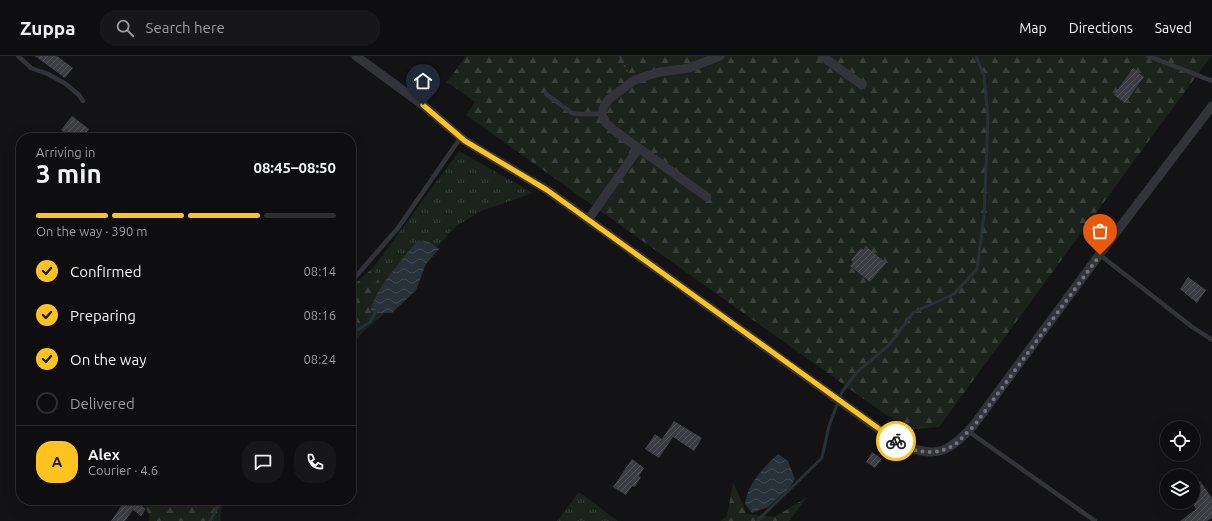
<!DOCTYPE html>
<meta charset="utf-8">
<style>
:root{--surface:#0e0e10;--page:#171719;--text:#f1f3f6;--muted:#9b9c9f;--line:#2e2e30;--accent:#ffc320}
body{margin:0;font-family:Ubuntu,sans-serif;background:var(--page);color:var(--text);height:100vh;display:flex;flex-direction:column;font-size:15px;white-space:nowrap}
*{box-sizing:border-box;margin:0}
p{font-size:13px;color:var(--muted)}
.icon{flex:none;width:22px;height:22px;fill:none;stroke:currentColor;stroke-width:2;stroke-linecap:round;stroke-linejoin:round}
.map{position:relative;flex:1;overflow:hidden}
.panel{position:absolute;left:16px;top:77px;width:340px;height:372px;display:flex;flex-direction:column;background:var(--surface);border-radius:16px;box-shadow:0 4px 16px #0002,0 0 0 1px var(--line)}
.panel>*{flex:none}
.buttons{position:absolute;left:1160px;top:365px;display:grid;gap:8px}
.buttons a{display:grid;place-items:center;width:40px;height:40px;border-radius:50%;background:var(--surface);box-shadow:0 4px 16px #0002,0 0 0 1px var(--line);font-size:20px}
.pin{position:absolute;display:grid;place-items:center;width:34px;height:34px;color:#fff;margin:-41px -17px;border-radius:50% 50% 50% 0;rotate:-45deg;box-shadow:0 0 4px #0007}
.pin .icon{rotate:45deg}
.courier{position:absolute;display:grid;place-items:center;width:40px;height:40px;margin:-20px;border:3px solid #ffc320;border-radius:50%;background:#fff;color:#222;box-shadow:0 1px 5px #0007}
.headline em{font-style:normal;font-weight:700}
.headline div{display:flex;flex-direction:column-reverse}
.headline{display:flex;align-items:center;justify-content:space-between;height:68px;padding:0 20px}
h1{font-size:26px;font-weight:700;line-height:30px}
.bar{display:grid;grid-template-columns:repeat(4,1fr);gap:6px 4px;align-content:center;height:48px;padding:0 20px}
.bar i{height:5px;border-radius:3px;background:var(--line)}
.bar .on{background:var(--accent)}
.bar p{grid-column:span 4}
.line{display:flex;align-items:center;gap:10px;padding:0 20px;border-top:1px solid var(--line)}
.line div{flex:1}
.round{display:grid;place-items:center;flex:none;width:42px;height:42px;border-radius:16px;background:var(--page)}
ol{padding:0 20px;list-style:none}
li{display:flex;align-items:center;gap:12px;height:44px}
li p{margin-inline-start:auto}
li .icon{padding:4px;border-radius:50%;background:var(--accent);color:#111;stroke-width:4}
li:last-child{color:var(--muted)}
li i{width:22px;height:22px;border:2px solid var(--line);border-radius:50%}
header{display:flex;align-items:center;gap:24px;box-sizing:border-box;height:56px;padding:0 20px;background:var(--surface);border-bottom:1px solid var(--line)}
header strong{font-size:19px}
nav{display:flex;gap:22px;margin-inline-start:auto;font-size:14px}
.search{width:280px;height:36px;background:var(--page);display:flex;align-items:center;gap:10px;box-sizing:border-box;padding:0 14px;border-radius:16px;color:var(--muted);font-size:15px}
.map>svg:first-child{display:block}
.grass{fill:url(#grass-tufts)}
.forest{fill:url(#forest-firs)}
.water{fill:url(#water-waves)}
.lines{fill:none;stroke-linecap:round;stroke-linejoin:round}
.stream{stroke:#283139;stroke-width:3}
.building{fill:url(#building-hatch)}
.path{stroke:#393b41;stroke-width:2;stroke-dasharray:2 3;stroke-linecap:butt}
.service{stroke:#33343a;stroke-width:4.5}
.minor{stroke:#33343a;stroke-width:9}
.done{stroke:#71747e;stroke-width:4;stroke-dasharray:0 7.2}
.route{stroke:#ffc320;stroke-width:5}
</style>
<header>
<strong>Zuppa</strong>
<div class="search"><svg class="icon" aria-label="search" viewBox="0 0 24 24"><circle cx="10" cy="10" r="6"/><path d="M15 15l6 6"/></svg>Search here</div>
<nav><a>Map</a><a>Directions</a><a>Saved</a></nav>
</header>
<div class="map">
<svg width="1212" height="465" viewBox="0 0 1212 465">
<defs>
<pattern id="grass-tufts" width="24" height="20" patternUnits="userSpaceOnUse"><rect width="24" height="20" fill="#1b231c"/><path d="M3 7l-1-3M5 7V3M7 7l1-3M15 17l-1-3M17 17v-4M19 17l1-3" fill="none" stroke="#39403b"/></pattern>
<pattern id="forest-firs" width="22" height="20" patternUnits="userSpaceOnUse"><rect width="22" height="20" fill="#1b231c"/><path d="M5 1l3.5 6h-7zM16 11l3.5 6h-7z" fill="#39403b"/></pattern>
<pattern id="water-waves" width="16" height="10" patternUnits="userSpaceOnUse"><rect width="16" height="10" fill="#283139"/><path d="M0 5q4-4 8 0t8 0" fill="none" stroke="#444c53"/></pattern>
<pattern id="building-hatch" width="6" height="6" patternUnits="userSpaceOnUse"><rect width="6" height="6" fill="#3c3d42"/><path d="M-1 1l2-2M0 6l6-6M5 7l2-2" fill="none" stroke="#55565b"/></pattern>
</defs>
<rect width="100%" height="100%" fill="#131315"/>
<g class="grass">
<polygon points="459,95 533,137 481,155 455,171 437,191 428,185 418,184 382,232 373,212"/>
<polygon points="579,436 618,465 557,465"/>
</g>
<g class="forest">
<polygon points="466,0 1211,0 939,371 914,373 889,361 466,59 475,46 447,26"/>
<polygon points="373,212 391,252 367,272 351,289 351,231"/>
<polygon points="733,426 747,458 775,461 807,441 789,465 720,465 727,460"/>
<polygon points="142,444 224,444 220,459 221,465 149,465 150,461"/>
</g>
<g class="water">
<path d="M418 184 428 185 439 193 426 208 416 234 392 257H375L371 255C371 238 406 199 418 184Z"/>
<path d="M778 398 788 405 795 423 790 431 768 451 752 457 745 448C747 428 763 412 778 398Z"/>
</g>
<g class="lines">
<g class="stream">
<polyline points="351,278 370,266 377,254"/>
<polyline points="210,465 221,444"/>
<polyline points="758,465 760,462 822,402 829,370 842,336 857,316 888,290 914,256 954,238 977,213 984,160 988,61 984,20 976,0"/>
</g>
</g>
<g class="building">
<polygon points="35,0 57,0 73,12 65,22"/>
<polygon points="1133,12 1144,21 1125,47 1114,39"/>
<polygon points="72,60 89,73 83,82 72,82 61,74"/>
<polygon points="866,190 886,207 870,226 850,210 853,206 851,204 861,192 863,194"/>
<polygon points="1188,221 1206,234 1197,247 1180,233"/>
<polygon points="674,365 702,382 694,395 673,381 659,402 645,393 655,378 662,383"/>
<polygon points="872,396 882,403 875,412 866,406"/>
<polygon points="632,403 644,412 639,420 641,421 635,431 632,430 626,439 613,431"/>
<polygon points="1200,425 1212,442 1212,462 1207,465 1180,465 1196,453 1193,448 1193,430"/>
<polygon points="112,444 134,444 146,453 141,460 133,454 125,465 111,465 121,450"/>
</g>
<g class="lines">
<polyline class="path" points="620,0 628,17"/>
<g class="service">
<polyline points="18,0 31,12 48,18 66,28 79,39 83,45"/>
<polyline points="1148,0 1212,25"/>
<polyline points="546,38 572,57 578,58 602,58"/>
<polyline points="1100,199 1191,270 1212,284"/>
<polyline points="351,226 398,172 461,81"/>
<polyline points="968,375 1095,465"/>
</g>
<g class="minor">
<path d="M356 0 423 49 465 85 547 134 898 387C935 403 947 398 973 370L1105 191 1212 50"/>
<polyline points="822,0 862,29"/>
<polyline points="707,141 615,75 606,67 602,58 604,50 609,43 633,25 646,20 660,16 689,12 720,0"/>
<polyline points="588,164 638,93"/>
</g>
</g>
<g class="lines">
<path class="done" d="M896 385C914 398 940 401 958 386 963 381 968 375 974 370L1100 199"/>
<polyline class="route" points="423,49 465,85 547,134 896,385"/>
</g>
</svg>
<div class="buttons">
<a><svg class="icon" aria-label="locate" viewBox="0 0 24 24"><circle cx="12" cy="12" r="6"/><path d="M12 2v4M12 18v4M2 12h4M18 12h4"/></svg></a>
<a><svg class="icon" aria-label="layers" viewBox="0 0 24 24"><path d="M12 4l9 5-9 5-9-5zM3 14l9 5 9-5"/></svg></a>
</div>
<div class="pin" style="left:1100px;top:199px;background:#ea580c"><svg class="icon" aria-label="bag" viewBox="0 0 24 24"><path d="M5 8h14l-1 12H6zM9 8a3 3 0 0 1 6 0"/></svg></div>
<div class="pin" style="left:423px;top:49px;background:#1f2937"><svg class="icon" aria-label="home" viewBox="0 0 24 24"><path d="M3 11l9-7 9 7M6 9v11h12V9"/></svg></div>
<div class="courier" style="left:896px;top:385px"><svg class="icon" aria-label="bike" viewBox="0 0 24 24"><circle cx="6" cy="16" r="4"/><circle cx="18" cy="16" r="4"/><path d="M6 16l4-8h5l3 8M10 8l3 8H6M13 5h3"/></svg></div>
<section class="panel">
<div class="headline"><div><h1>3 min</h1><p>Arriving in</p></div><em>08:45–08:50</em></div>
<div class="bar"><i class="on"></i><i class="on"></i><i class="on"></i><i></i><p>On the way · 390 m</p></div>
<ol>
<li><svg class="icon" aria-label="check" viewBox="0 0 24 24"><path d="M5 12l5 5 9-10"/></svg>Confirmed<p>08:14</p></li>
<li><svg class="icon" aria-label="check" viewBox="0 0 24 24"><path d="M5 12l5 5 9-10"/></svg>Preparing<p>08:16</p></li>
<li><svg class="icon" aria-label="check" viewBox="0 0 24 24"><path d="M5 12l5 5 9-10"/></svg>On the way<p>08:24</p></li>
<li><i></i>Delivered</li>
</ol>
<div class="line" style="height:72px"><b class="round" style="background:var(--accent);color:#111">A</b><div><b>Alex</b><p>Courier · 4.6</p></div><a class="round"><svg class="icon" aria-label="chat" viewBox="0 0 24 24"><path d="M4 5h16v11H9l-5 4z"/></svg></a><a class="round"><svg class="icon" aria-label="phone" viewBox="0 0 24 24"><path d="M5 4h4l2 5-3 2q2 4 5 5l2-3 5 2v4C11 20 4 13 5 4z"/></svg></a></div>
</section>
</div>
